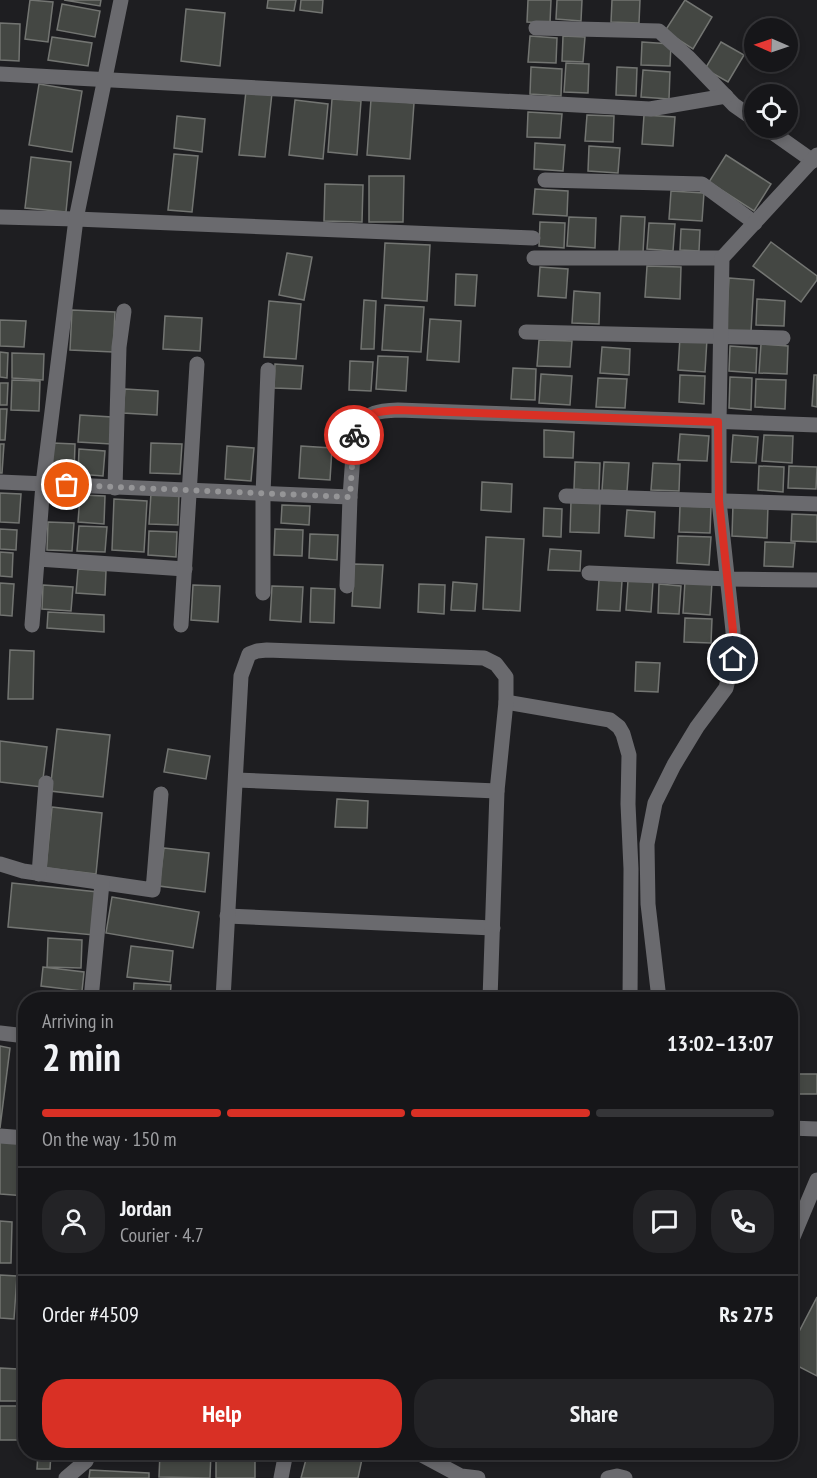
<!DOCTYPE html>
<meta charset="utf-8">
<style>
:root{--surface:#161619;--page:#232326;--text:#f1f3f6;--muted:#9e9fa2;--line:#353538;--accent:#d93025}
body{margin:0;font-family:"PT Sans Narrow",sans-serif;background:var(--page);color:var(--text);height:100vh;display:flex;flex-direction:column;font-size:22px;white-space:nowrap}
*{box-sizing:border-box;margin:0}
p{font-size:20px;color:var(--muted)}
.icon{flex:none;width:33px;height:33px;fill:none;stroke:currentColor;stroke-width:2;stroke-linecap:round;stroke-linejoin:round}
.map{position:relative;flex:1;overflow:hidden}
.panel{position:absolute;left:18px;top:992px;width:780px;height:468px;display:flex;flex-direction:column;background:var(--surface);border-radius:24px;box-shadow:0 3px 9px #0003,0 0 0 2px var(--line)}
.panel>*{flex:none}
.needle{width:39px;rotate:272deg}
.fabs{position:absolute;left:744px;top:18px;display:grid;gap:12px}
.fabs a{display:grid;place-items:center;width:54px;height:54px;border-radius:50%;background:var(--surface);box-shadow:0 3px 9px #0003,0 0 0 2px var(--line);font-size:30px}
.pin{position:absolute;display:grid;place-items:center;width:51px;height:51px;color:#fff;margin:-26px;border:3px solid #fff;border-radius:50%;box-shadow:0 2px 6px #0007}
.courier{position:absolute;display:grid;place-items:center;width:60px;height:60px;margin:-30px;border:4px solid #d93025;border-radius:50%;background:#fff;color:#222;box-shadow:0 2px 8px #0007}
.summary em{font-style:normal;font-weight:700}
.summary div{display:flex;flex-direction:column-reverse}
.summary{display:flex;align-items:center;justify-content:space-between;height:102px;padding:0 24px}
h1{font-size:39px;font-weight:700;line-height:45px}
.bar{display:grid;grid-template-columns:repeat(4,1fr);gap:9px 6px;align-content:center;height:72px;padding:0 24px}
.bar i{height:8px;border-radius:4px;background:var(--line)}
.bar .on{background:var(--accent)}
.bar p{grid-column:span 4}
.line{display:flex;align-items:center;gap:15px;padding:0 24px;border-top:2px solid var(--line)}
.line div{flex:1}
.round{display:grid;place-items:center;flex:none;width:63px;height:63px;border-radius:24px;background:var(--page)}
.cta{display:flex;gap:12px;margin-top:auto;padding:12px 24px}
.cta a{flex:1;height:69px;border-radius:24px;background:var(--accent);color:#fff;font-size:24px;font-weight:700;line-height:69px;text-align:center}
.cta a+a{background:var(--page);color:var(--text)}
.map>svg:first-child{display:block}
.building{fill:#444743;stroke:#737572;stroke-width:1.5}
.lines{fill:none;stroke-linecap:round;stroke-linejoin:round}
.minor{stroke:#6a6a6e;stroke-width:15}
.done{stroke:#959597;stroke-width:6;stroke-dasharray:0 10.8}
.route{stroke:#d93025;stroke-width:8}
</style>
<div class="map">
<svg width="817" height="1478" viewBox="0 0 817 1478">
<rect width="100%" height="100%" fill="#1e1e21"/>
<g class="building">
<polygon points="30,0 53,2 48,42 25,39"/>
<polygon points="64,0 101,0 100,6"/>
<polygon points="268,0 296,0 294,11 267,8"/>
<polygon points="301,0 323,0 322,13 300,10"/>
<polygon points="528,0 551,0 550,23 527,22"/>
<polygon points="557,0 582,0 581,21 556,19"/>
<polygon points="612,0 640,0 639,23 611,22"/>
<polygon points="685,0 712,17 693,49 665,31"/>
<polygon points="62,4 100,11 95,37 57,30"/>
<polygon points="186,9 225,13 220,66 181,61"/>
<polygon points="0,23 20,24 19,61 0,60"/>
<polygon points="530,36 557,38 556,63 528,62"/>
<polygon points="563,36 585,37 583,62 562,61"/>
<polygon points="52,37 92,43 88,66 48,60"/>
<polygon points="642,42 671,44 670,66 641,65"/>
<polygon points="721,42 744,55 728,82 705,69"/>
<polygon points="566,63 589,64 588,93 564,92"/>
<polygon points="531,67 562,69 561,96 530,94"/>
<polygon points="617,67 637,68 636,96 616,95"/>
<polygon points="643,70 670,72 669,99 641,97"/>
<polygon points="39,84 82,91 72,152 29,145"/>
<polygon points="246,91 272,93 265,157 239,155"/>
<polygon points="332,99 361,101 357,155 328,152"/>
<polygon points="371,99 414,103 410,159 367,155"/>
<polygon points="295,100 328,104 323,159 289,155"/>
<polygon points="528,112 562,114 560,138 527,137"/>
<polygon points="587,115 614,116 613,142 585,141"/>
<polygon points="644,115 675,117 673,146 642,144"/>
<polygon points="177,116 205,119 202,152 174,148"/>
<polygon points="535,143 565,145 563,171 534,169"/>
<polygon points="589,146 620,148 618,173 588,171"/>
<polygon points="174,154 198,156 192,212 168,210"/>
<polygon points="726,155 771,184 754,211 709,182"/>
<polygon points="31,157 71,162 66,212 25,208"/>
<polygon points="369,176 404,176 403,222 369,222"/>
<polygon points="325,184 363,185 362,222 324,221"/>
<polygon points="535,189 568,191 567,216 533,214"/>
<polygon points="671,191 704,193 702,221 669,219"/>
<polygon points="621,216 645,217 643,253 619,252"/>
<polygon points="569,217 596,218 595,248 567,246"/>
<polygon points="540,222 565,223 564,248 539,246"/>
<polygon points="649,223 675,224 673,251 647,249"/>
<polygon points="681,229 700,230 699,251 680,250"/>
<polygon points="771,242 817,276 817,280 801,302 753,266"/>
<polygon points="385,243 430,245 427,301 382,298"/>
<polygon points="287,253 312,257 304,300 279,295"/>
<polygon points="647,266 681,267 680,299 645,297"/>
<polygon points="540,267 568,269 566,298 538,296"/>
<polygon points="456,274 477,275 475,306 455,305"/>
<polygon points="729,278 754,280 751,332 726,331"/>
<polygon points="574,291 600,293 599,324 572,323"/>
<polygon points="757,299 785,301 784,326 756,325"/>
<polygon points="364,300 376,301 374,349 361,349"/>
<polygon points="269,301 301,304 296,359 264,357"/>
<polygon points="385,305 424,307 421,352 382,350"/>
<polygon points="72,310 115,312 113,352 70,350"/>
<polygon points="165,316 202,318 200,351 163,349"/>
<polygon points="430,319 461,321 459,362 427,360"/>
<polygon points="0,320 26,321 24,347 0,346"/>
<polygon points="680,337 707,339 705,372 678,370"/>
<polygon points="539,340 572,341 570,367 537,366"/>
<polygon points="761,344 788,346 787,374 759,373"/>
<polygon points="730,346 757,348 756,373 729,371"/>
<polygon points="602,347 630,349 629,375 600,373"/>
<polygon points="0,352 8,353 7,378 0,377"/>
<polygon points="12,353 44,354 43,380 12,378"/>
<polygon points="378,356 408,357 406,391 376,389"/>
<polygon points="350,361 373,362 371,391 349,390"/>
<polygon points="275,364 303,366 301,389 274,388"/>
<polygon points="513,368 536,369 535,400 511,399"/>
<polygon points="541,374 572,376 570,405 539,403"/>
<polygon points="680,375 705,376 704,404 679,402"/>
<polygon points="814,375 817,375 817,407 812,406"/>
<polygon points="730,377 752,378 751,410 729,408"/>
<polygon points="598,378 627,379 625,408 596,407"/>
<polygon points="756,379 786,380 785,409 755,407"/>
<polygon points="12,380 40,381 39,411 11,410"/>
<polygon points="0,383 8,383 7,405 0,405"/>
<polygon points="125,389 158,391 157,415 123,413"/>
<polygon points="0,409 7,409 5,440 0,440"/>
<polygon points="80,415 112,417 111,444 78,442"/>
<polygon points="544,430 574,432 573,458 544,457"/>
<polygon points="680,434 709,436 707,461 678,460"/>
<polygon points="733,435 758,437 756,463 731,462"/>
<polygon points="764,435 793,436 792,463 762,461"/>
<polygon points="53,443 75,444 74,474 52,473"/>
<polygon points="151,443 182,444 180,474 150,473"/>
<polygon points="0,444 4,444 2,473 0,473"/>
<polygon points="227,446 254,448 251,481 225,479"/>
<polygon points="301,446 332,448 330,480 299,478"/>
<polygon points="79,449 105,451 103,476 78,474"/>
<polygon points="575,462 600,463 599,491 574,489"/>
<polygon points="604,462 629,463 627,491 602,490"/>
<polygon points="653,463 680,464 679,491 651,490"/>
<polygon points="759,466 784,467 783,492 758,490"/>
<polygon points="789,466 817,467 816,489 788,488"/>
<polygon points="482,482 512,484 511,512 481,510"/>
<polygon points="0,493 21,494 19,523 0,522"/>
<polygon points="151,493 179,494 178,525 149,524"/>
<polygon points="80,495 105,496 104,524 78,522"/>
<polygon points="114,499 147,501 144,552 112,550"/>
<polygon points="571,501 600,503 599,533 570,532"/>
<polygon points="733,503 768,505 767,538 732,536"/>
<polygon points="282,505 310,506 309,525 281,523"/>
<polygon points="680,506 711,507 710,533 679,532"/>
<polygon points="544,508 562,509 561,537 543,536"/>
<polygon points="627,510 655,512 654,538 625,536"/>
<polygon points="792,514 817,515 817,542 791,541"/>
<polygon points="48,522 74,523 72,551 47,550"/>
<polygon points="79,526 107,527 105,552 77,551"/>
<polygon points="0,529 17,530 16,550 0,549"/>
<polygon points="275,529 303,530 302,556 274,555"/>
<polygon points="149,531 177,532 176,557 148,555"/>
<polygon points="310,534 338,535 337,560 309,558"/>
<polygon points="678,536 711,537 709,565 677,563"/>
<polygon points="486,537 524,539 520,611 483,609"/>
<polygon points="765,542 795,543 793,567 764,566"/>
<polygon points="550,549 581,551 580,571 548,570"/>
<polygon points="0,552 13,553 12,577 0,576"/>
<polygon points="354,564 383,565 380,608 352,606"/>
<polygon points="78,569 106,571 105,595 76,593"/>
<polygon points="599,580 622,581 620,611 597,610"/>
<polygon points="628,580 653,582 651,612 626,610"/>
<polygon points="685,581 712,582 710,615 683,613"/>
<polygon points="453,582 477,584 475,611 451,610"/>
<polygon points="0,583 14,584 12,616 0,615"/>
<polygon points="419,584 445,585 444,614 418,612"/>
<polygon points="659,584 681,586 679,614 658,613"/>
<polygon points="43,585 73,587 71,611 42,609"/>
<polygon points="193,585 220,586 218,622 191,620"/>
<polygon points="272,586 303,587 301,622 270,620"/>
<polygon points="311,588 335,589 334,623 310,622"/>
<polygon points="48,612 104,615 104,632 47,628"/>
<polygon points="685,618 712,619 711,643 684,642"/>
<polygon points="10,650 34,651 33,699 8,699"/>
<polygon points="636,662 660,663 658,692 635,691"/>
<polygon points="57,729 110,735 103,797 50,791"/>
<polygon points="0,741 47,747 42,787 0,782"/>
<polygon points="168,749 210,756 206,779 164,772"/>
<polygon points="337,799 368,801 367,828 335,827"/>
<polygon points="52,807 102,813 96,874 46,868"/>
<polygon points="164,848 209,853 205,892 159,886"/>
<polygon points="12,883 98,892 94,935 8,927"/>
<polygon points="112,897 199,912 193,948 106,933"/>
<polygon points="48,938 82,940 81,968 47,967"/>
<polygon points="131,946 173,951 170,982 127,977"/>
<polygon points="43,967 84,972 82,991 41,986"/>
<polygon points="134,983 171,985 170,999 133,999"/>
<polygon points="0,1046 10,1048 0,1128"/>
<polygon points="799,1074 817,1074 817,1094 798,1094"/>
<polygon points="0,1141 26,1142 26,1196 0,1194"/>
<polygon points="0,1221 12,1222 11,1263 0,1263"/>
<polygon points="0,1275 17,1276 14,1319 0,1318"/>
<polygon points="817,1297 817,1376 790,1362 790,1349"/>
<polygon points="0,1368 18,1369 18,1401 0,1401"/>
<rect x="0" y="1406" width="19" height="34"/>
<polygon points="38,1452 81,1452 81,1454 51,1453 50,1469 37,1469"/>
<polygon points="160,1452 211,1452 210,1478 159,1477"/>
<rect x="216" y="1452" width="39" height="26"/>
<polygon points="308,1452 336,1452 362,1459 358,1478 301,1478"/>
<polygon points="90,1470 149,1473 149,1478 89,1478"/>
</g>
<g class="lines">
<g class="minor">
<polyline points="536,28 659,31 688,57 734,105 754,119"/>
<polyline points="0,74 650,109 726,96"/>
<polyline points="766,128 813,161"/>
<polyline points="545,180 702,184 755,223"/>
<polyline points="0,217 76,219 533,238"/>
<polyline points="534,258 722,258"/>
<polyline points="526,332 783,338"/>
<path d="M0 482 350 497 355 427C371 412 376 411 398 410L817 425"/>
<polyline points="115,488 119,347 124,311"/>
<polyline points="566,496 817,504"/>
<polyline points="38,559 185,569"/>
<polyline points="589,573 728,579 817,580"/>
<polyline points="347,586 350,497"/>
<polyline points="263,593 263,494 268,370"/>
<polyline points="32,625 43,484 76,219 121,0"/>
<polyline points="181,625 197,364"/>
<polyline points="506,702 610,720 619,727 623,734 629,755 628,804 631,869 630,999"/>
<polyline points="236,780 497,791"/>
<polyline points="0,864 23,871 153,890 161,794"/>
<polyline points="39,874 46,783"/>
<polyline points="227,916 493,928"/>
<polyline points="91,999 102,883"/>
<polyline points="223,999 241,676 249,654 257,651 267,650 484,658 496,664 506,677 506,702 497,791 490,999"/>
<polyline points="659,999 648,904 647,844 655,803 674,765 697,727 726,688 733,659 733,631 719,501 719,422 722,258 817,155"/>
<polyline points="0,1033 26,1036"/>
<polyline points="790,1128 817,1129"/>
<polyline points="0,1136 26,1138"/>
<polyline points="790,1244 817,1180"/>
<polyline points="416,1452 461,1476 478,1478"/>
<polyline points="66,1478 86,1461 90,1452"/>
<polyline points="281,1478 286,1452"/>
<polyline points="608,1478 617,1476 625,1478"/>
</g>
</g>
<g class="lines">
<polyline class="done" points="67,485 350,497 354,435"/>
<path class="route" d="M354 435 355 427C371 412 376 411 398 410L718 422 719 501 733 631V659"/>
</g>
</svg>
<div class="fabs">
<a><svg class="needle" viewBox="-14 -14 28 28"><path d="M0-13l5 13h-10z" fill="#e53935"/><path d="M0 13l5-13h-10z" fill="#9e9fa2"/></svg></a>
<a><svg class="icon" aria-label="locate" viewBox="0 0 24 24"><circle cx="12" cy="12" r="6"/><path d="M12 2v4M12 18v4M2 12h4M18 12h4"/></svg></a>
</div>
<div class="pin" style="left:67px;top:485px;background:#ea580c"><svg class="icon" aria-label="bag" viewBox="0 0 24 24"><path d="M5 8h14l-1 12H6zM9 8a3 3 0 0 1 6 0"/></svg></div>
<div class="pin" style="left:733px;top:659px;background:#1f2937"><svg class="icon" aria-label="home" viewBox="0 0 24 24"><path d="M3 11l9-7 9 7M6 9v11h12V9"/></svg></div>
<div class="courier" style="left:354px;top:435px"><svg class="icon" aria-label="bike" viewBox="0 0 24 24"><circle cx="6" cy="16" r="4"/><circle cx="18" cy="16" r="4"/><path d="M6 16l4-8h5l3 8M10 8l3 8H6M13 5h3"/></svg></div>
<section class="panel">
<div class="summary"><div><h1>2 min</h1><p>Arriving in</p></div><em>13:02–13:07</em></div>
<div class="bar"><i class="on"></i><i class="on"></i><i class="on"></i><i></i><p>On the way · 150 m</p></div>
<div class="line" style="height:108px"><a class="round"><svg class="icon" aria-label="person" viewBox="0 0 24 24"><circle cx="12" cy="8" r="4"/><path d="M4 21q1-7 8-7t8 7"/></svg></a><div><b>Jordan</b><p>Courier · 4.7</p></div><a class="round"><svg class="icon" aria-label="chat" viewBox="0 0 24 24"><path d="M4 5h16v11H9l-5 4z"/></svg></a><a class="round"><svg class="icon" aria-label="phone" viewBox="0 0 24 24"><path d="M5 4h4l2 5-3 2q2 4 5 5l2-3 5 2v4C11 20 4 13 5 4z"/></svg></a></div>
<div class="line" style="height:78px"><div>Order #4509</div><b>Rs 275</b></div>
<div class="cta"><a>Help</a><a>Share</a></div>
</section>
</div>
